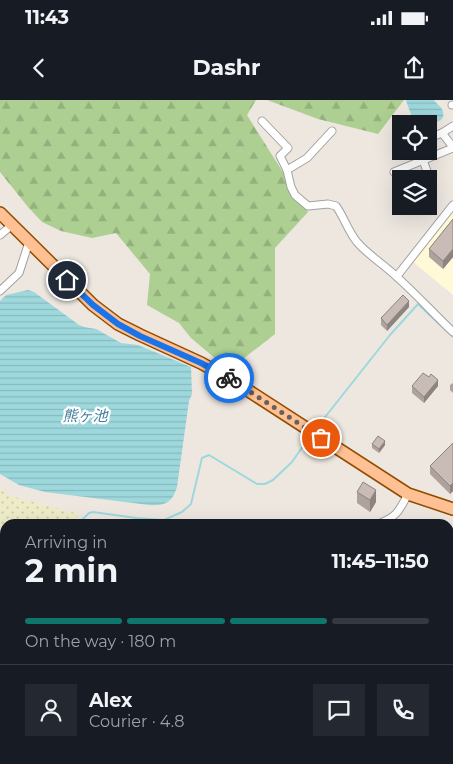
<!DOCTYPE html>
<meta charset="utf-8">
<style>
:root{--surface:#171b24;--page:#242831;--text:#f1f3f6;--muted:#9ea1a6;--line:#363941;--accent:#0f766e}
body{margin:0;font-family:Montserrat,"Noto Sans JP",sans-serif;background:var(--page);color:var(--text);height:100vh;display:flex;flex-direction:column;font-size:19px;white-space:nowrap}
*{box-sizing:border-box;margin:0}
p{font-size:16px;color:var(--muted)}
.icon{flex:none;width:28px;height:28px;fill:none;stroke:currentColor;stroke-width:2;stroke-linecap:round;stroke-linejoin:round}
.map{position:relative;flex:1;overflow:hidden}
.side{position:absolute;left:0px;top:419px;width:454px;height:246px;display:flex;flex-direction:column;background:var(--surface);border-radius:15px 15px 0 0;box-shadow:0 5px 20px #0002}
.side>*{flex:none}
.tools{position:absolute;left:392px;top:15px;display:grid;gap:10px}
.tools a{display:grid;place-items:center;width:45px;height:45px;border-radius:0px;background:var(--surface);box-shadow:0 5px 20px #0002;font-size:25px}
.pin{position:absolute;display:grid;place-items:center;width:42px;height:42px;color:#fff;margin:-21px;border:2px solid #fff;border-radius:50%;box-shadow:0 1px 5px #0007}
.courier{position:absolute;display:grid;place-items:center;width:50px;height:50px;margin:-25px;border:4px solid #1a73e8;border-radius:50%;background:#fff;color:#222;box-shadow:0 1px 6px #0007}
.head em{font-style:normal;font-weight:700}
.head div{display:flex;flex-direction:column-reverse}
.head{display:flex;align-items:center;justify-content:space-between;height:85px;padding:0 25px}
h1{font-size:32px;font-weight:700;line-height:38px}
.bar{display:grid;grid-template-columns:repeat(4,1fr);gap:8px 5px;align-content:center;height:60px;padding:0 25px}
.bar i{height:6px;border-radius:4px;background:var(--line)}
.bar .selected{background:var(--accent)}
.bar p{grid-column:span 4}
.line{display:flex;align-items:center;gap:12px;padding:0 25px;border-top:1px solid var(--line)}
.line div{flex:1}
.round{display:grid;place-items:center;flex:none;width:52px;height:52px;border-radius:0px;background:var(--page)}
.status{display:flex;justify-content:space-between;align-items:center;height:35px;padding:0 25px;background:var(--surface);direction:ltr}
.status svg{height:14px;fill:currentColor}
header{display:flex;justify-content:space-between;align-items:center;height:65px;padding:0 25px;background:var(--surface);font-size:22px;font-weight:700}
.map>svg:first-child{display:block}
.education{fill:#fff9d7}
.farmland{fill:url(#farmland-dots)}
.forest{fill:url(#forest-firs)}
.water{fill:url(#water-rules)}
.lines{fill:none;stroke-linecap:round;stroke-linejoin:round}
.stream{stroke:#9dd8dd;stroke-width:2}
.street-casing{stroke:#a2a2a2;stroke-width:9}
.secondary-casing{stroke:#736f00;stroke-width:12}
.primary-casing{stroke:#924c00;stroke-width:14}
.street{stroke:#fff;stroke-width:7}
.secondary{stroke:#fcf4af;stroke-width:10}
.primary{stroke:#ffc093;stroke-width:11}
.wall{fill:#ada29d}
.shaded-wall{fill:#8d847f}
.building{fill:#c9bcb6;stroke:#8d847f}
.done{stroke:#646260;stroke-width:5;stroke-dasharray:0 9}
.route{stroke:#1a73e8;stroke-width:6}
.labels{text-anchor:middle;stroke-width:4.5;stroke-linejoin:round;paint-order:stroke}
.water-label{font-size:15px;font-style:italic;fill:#407c9d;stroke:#fff}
</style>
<div class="status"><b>11:43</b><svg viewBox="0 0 49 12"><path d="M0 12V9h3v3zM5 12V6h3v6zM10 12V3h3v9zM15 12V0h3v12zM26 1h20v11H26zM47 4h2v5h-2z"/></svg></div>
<header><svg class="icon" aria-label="back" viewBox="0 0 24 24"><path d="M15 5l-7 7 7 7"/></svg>Dashr<svg class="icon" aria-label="share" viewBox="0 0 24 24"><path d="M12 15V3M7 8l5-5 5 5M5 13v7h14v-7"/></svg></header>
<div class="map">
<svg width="453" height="664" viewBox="0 0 453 664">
<defs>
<pattern id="farmland-dots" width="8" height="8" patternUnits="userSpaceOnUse" patternTransform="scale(1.25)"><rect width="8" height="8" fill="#eeebc9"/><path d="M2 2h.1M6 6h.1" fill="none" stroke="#ccc9ac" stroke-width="1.8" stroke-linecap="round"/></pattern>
<pattern id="forest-firs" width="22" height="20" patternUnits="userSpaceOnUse" patternTransform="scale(1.25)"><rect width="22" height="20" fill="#adcf92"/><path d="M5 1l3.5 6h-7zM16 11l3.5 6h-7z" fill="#94b17d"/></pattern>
<pattern id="water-rules" width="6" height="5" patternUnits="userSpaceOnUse" patternTransform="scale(1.25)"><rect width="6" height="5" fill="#9dd8dd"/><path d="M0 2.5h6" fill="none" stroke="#87b9bd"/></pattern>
</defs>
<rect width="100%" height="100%" fill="#ede7e0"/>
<polygon class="education" points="453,111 453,195 413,162"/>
<g class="farmland">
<polygon points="0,388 7,395 79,414 73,424 5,424 5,434 0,433"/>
<polygon points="0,436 5,438 5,499 0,496"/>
</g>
<g class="forest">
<polygon points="0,0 256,0 247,15 308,112 275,148 275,234 229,270 191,238 179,223 147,205 150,174 116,133 92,138 61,131 42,122 28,107 0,72"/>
<polygon points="267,0 404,0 378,34 318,19"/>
</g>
<g class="water">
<path d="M407 0H434C436 3 440 6 442 9 447 21 437 22 429 23 425 23 420 25 417 23 411 19 409 7 406 1Z"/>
<path d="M28 190 34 192 79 225 84 227 96 229 121 243 138 245 191 267 192 294 189 301 177 387C172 403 165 406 149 405L45 392 19 385 0 374V201L6 195Z"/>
</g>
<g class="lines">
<g class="stream">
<polyline points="318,326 390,235 418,204 453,237"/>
<polyline points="78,424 89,413 93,412 136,418 164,420 182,412 191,404 202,358 209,355 257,384 265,384 273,380 292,362 308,339"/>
<polyline points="449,653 453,657"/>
<polyline points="422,664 425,660"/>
</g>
<g class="street-casing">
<g id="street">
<polyline points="452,5 453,5"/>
<path d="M262 21 288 48 280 56 287 70 291 87 295 95 308 106 328 104 336 106C344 117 348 131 357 142 369 156 385 165 398 178 417 195 434 214 453 232"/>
<polyline points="442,33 453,47"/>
<polyline points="429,38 442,33 453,26"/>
<polyline points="423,60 429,77 425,79"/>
<polyline points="287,70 307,58 332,31"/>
<polyline points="394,72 453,48"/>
<polyline points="400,89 401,88"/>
<polyline points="0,135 12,125"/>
<polyline points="397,176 453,105"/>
<polyline points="0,191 19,173 29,142"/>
<path d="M378 424C397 417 399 411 408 394"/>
<polyline points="0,519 5,518"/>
<polyline points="449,533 453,529"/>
<polyline points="449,648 453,651"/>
<polyline points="38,664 41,660"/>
<polyline points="416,664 419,660"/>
</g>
</g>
<g class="secondary-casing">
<g id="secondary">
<polyline points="449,440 453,435"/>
<polyline points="262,664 266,660"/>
</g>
</g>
<g class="primary-casing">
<polyline id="primary" points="0,113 93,205 118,224 140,235 201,263 235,282 408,394 453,409"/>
</g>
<use href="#street" class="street"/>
<use href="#secondary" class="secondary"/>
<use href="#primary" class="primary"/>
</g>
<g class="wall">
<polygon points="453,119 453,157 443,169 429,157 429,149"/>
<polygon points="409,207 387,231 381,225 381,218"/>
<polygon points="429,277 438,286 424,303 412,293 412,286"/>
<polygon points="453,283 453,293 450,290 450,285"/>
<polygon points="453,343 453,391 450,394 430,374 430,366"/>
<polygon points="372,344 385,345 379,353 372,348"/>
<polygon points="357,392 376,402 370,412 357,403"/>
</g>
<g class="shaded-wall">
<polygon points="453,149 453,157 443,169 443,161"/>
<polygon points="409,201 409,207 387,231 387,225"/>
<polygon points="438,280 438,286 424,303 424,297"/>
<polygon points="385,341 385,345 379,353 379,349"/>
<polygon points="453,383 453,391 450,394 450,386"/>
<polygon points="376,390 376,402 370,412 370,400"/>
</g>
<g class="building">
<polygon points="453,119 453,149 443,161 429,149"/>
<polygon points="403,195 409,201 387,225 381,218"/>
<polygon points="423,273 429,277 431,274 438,280 424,297 412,286"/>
<polygon points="378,336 385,341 379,349 372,344"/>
<polygon points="453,343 453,383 450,386 430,366"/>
<polygon points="363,382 376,390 370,400 357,392"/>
<polygon points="449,658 453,661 453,664 423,664 427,660 449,660"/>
</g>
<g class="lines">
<polyline class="done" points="229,278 321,338"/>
<polyline class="route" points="67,180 93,205 118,224 140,236 201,263 229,278"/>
</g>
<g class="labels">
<g class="water-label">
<text x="85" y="321">熊ヶ池</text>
</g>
</g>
</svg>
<div class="tools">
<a><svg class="icon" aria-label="locate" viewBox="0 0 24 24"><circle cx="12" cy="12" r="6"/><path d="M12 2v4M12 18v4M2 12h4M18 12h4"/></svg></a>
<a><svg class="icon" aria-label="layers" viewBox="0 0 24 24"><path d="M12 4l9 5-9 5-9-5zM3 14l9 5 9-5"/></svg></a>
</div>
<div class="pin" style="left:321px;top:338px;background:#ea580c"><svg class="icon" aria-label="bag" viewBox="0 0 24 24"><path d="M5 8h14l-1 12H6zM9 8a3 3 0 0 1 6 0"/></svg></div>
<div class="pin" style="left:67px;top:180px;background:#1f2937"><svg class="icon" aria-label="home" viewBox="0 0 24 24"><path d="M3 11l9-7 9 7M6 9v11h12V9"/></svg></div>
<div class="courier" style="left:229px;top:278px"><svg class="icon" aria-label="bike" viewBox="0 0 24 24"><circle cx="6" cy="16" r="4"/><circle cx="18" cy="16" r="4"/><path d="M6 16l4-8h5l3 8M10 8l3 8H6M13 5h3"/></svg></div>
<section class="side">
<div class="head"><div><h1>2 min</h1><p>Arriving in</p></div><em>11:45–11:50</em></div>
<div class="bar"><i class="selected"></i><i class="selected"></i><i class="selected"></i><i></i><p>On the way · 180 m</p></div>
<div class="line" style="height:90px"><a class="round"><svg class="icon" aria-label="person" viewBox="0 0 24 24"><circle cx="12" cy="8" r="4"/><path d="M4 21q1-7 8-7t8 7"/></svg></a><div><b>Alex</b><p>Courier · 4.8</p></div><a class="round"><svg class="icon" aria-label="chat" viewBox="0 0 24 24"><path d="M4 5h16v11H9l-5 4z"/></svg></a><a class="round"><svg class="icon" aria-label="phone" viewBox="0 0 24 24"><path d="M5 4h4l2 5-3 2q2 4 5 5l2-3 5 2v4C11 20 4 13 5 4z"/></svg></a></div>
</section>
</div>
